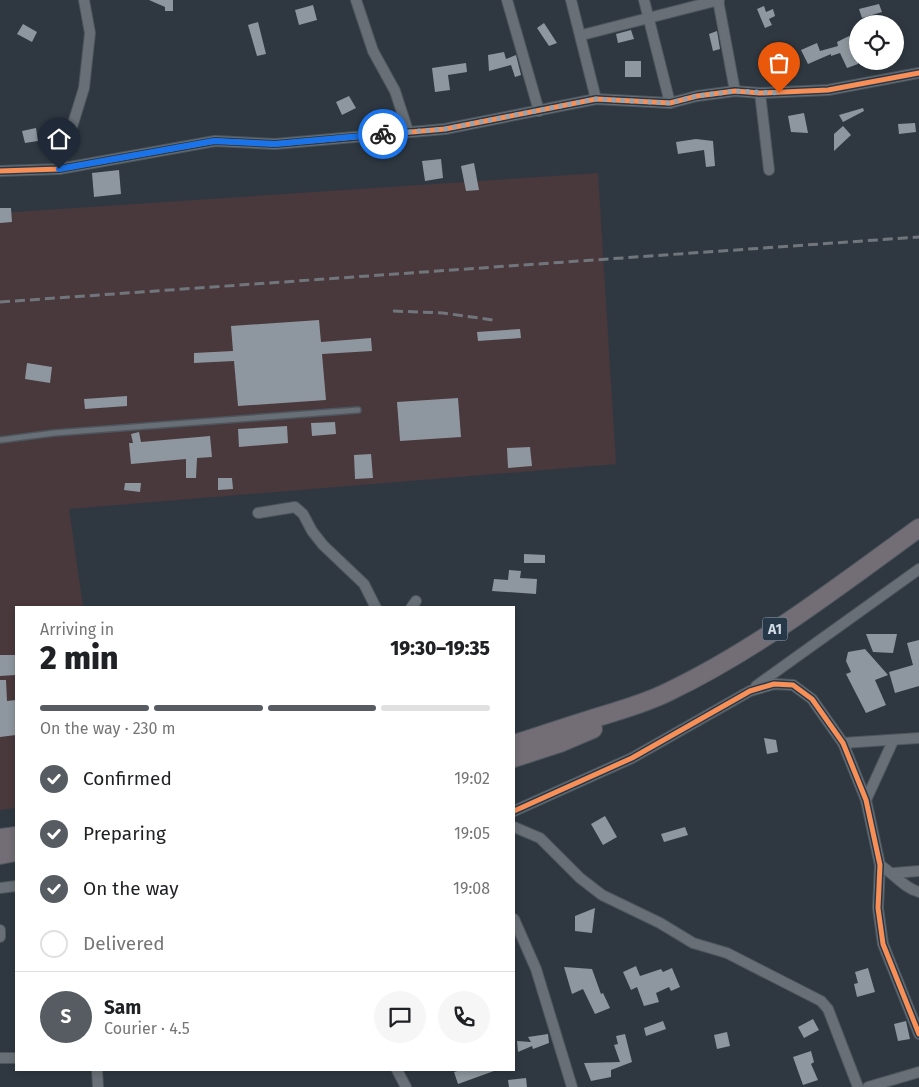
<!DOCTYPE html>
<meta charset="utf-8">
<style>
:root{--surface:#fff;--page:#f6f6f6;--text:#202124;--muted:#757577;--line:#e0e0e0;--accent:#565c62}
body{margin:0;font-family:"Fira Sans",sans-serif;background:var(--page);color:var(--text);height:100vh;display:flex;flex-direction:column;font-size:19px;white-space:nowrap}
*{box-sizing:border-box;margin:0}
p{font-size:16px;color:var(--muted)}
.icon{flex:none;width:28px;height:28px;fill:none;stroke:currentColor;stroke-width:2;stroke-linecap:round;stroke-linejoin:round}
.map{position:relative;flex:1;overflow:hidden}
.drawer{position:absolute;left:15px;top:606px;width:500px;height:465px;display:flex;flex-direction:column;background:var(--surface);border-radius:0px;box-shadow:0 2px 8px #0003}
.drawer>*{flex:none}
.fabs{position:absolute;left:849px;top:15px;display:grid;gap:10px}
.fabs a{display:grid;place-items:center;width:55px;height:55px;border-radius:50%;background:var(--surface);box-shadow:0 2px 8px #0003;font-size:25px}
.pin{position:absolute;display:grid;place-items:center;width:42px;height:42px;color:#fff;margin:-51px -21px;border-radius:50% 50% 50% 0;rotate:-45deg;box-shadow:0 0 5px #0007}
.pin .icon{rotate:45deg}
.courier{position:absolute;display:grid;place-items:center;width:50px;height:50px;margin:-25px;border:4px solid #1a73e8;border-radius:50%;background:#fff;color:#222;box-shadow:0 1px 6px #0007}
.headline em{font-style:normal;font-weight:800}
.headline div{display:flex;flex-direction:column-reverse}
.headline{display:flex;align-items:center;justify-content:space-between;height:85px;padding:0 25px}
h1{font-size:32px;font-weight:800;line-height:38px}
.bar{display:grid;grid-template-columns:repeat(4,1fr);gap:8px 5px;align-content:center;height:60px;padding:0 25px}
.bar i{height:6px;border-radius:4px;background:var(--line)}
.bar .on{background:var(--accent)}
.bar p{grid-column:span 4}
.line{display:flex;align-items:center;gap:12px;padding:0 25px;border-top:1px solid var(--line)}
.line div{flex:1}
.round{display:grid;place-items:center;flex:none;width:52px;height:52px;border-radius:26px;background:var(--page)}
ol{padding:0 25px;list-style:none}
li{display:flex;align-items:center;gap:15px;height:55px}
li p{margin-inline-start:auto}
li .icon{padding:5px;border-radius:50%;background:var(--accent);color:#fff;stroke-width:4}
li:last-child{color:var(--muted)}
li i{width:28px;height:28px;border:2px solid var(--line);border-radius:50%}
.map>svg:first-child{display:block}
.commercial{fill:#49383c}
.building{fill:#8e979f}
.lines{fill:none;stroke-linecap:round;stroke-linejoin:round}
.service-casing{stroke:#4d555d;stroke-width:8}
.minor-casing{stroke:#4d555d;stroke-width:12}
.trunk-casing{stroke:#4d555d;stroke-width:20}
.service{stroke:#686f76;stroke-width:5}
.minor{stroke:#686f76;stroke-width:10}
.trunk{stroke:#736e76;stroke-width:18}
.rail{stroke:#70767c;stroke-width:3;stroke-dasharray:10 5;stroke-linecap:butt}
.cycleway-casing{stroke:#273849;stroke-width:8}
.cycleway{stroke:#f78f57;stroke-width:5}
.done{stroke:#98a3ad;stroke-width:5;stroke-dasharray:0 9}
.route{stroke:#1a73e8;stroke-width:6}
.labels{text-anchor:middle;stroke-width:5;stroke-linejoin:round;paint-order:stroke}
.shield{fill:#273849;stroke:#9eabb8;stroke-width:1}
.shield-label{font-size:14px;font-weight:bold;fill:#d1dce7}
</style>
<div class="map">
<svg width="919" height="1087" viewBox="0 0 919 1087">
<rect width="100%" height="100%" fill="#2f3841"/>
<polygon class="commercial" points="598,173 616,464 69,509 83,607 16,608 16,808 0,810 0,213"/>
<g class="building">
<polygon points="149,0 173,0 173,11 165,11 165,7"/>
<polygon points="879,4 882,12 862,18 859,9"/>
<polygon points="313,5 317,20 299,25 295,10"/>
<polygon points="764,6 766,12 773,9 775,16 769,19 772,25 765,28 757,9"/>
<polygon points="258,22 266,54 257,56 248,25"/>
<polygon points="544,23 557,43 549,46 537,28"/>
<polygon points="23,24 37,32 32,42 17,34"/>
<polygon points="631,30 634,39 618,43 616,34"/>
<polygon points="717,31 720,49 713,51 709,34"/>
<polygon points="849,36 853,45 855,44 858,49 858,64 847,68 840,53 831,56 831,54 808,64 801,50 817,43 820,51 838,46 837,42"/>
<polygon points="504,52 506,59 516,55 521,75 515,77 511,65 489,71 488,55"/>
<rect x="625" y="61" width="16" height="16"/>
<polygon points="466,63 467,72 448,75 450,90 435,92 432,68"/>
<polygon points="349,96 356,108 342,115 336,102"/>
<polygon points="863,108 864,111 843,122 839,115"/>
<polygon points="804,113 808,133 791,132 788,116"/>
<polygon points="915,123 916,132 899,134 898,124"/>
<polygon points="843,126 851,135 834,151 834,134"/>
<polygon points="36,128 38,141 25,143 22,131"/>
<polygon points="696,139 713,141 715,166 706,167 704,150 678,154 676,142"/>
<polygon points="441,159 443,178 425,181 422,161"/>
<polygon points="474,163 479,190 466,191 461,166"/>
<polygon points="119,170 121,194 94,197 92,173"/>
<polygon points="0,208 11,208 12,222 0,223"/>
<polygon points="319,320 321,342 371,338 372,351 322,354 326,400 238,406 234,361 194,363 194,353 233,351 231,326"/>
<polygon points="520,329 521,338 478,341 477,332"/>
<polygon points="27,363 52,367 50,383 25,379"/>
<polygon points="127,396 127,406 85,409 84,399"/>
<polygon points="458,398 461,437 400,441 397,402"/>
<polygon points="335,422 336,434 312,436 311,423"/>
<polygon points="287,426 288,443 239,447 238,429"/>
<polygon points="139,432 141,442 210,436 212,457 197,458 196,478 186,478 186,459 131,464 129,443 133,443 131,434"/>
<polygon points="530,447 532,466 508,468 507,448"/>
<polygon points="371,454 373,478 355,479 354,455"/>
<polygon points="218,478 232,478 233,489 218,490"/>
<polygon points="125,483 141,483 140,492 124,490"/>
<polygon points="524,554 545,555 545,563 524,563"/>
<polygon points="509,570 521,571 520,578 537,579 536,594 492,591 494,579 508,580"/>
<polygon points="866,634 897,634 893,653 873,652"/>
<polygon points="919,640 919,686 895,693 889,672 913,665 907,643"/>
<polygon points="865,649 888,675 875,680 886,705 866,713 846,674 851,672 846,661 848,652"/>
<polygon points="0,655 16,655 16,675 0,676"/>
<polygon points="0,680 6,680 7,701 16,700 16,735 0,737"/>
<polygon points="764,738 776,740 778,752 767,754"/>
<polygon points="605,816 617,837 603,845 591,824"/>
<polygon points="685,827 688,835 664,842 661,834"/>
<polygon points="595,908 592,933 575,931 575,916"/>
<polygon points="636,966 640,976 661,969 663,972 672,968 680,987 671,991 669,987 656,993 659,1002 644,1006 637,987 631,990 623,972"/>
<polygon points="564,967 592,969 601,994 603,993 610,1008 595,1014 583,989 572,994"/>
<polygon points="868,968 875,992 857,997 854,984 858,983 855,972"/>
<polygon points="813,1019 819,1030 804,1038 798,1027"/>
<polygon points="663,1021 666,1029 646,1036 644,1028"/>
<polygon points="906,1021 910,1039 898,1041 894,1024"/>
<polygon points="727,1032 730,1046 717,1049 714,1035"/>
<polygon points="548,1034 549,1043 533,1049 532,1046 518,1052 517,1041 531,1042 528,1037"/>
<polygon points="625,1034 632,1062 611,1070 611,1077 591,1081 584,1063 620,1062 614,1045 618,1044 616,1036"/>
<polygon points="811,1051 814,1062 811,1064 818,1080 803,1085 793,1057"/>
<polygon points="461,1070 494,1070 494,1071 458,1084 454,1072"/>
<polygon points="526,1078 527,1087 509,1087 508,1080"/>
</g>
<g class="lines">
<g class="service-casing">
<polyline id="service" points="0,440 54,433 358,410"/>
</g>
<g class="minor-casing">
<g id="minor">
<polyline points="356,0 373,51 395,91 408,131"/>
<polyline points="507,0 539,111"/>
<polyline points="571,0 596,99"/>
<polyline points="644,0 670,103"/>
<polyline points="718,0 735,91"/>
<polyline points="582,35 719,0"/>
<polyline points="760,93 769,170"/>
<polyline points="59,169 84,88 90,33 84,0"/>
<polyline points="0,171 59,169 215,141 275,144 445,129 596,99 670,103 697,96 735,91 760,93 828,90 919,73"/>
<polyline points="258,513 295,507 303,514 312,531 323,545 364,584 376,608"/>
<polyline points="411,608 416,601"/>
<polyline points="756,686 919,569"/>
<polyline points="843,743 919,738"/>
<polyline points="866,800 893,741"/>
<polyline points="514,811 632,758 750,691 774,684 793,685 812,699 843,743 866,800 880,865 878,908 883,944 919,1034"/>
<polyline points="514,827 540,838 580,878 602,895 660,923 693,943 727,953 821,1001 828,1009 858,1087"/>
<path d="M880 865C893 873 904 888 919 892"/>
<polyline points="894,873 919,871"/>
<polyline points="0,888 16,886"/>
<polyline points="514,919 536,969 572,1087"/>
<polyline points="0,930 0,937"/>
<polyline points="0,1058 16,1058"/>
<polyline points="97,1070 98,1087"/>
<polyline points="397,1070 406,1087"/>
<polyline points="868,1087 919,1072"/>
</g>
</g>
<g class="trunk-casing">
<g id="trunk">
<path d="M514 744C537 737 559 729 582 722 612 712 640 706 668 692 758 649 839 586 919 528"/>
<polyline points="514,758 560,743 593,729"/>
<polyline points="0,838 16,836"/>
<polyline points="0,855 16,852"/>
</g>
</g>
<use href="#service" class="service"/>
<use href="#minor" class="minor"/>
<use href="#trunk" class="trunk"/>
<g class="rail">
<polyline points="0,302 919,237"/>
<polyline points="393,311 443,313 493,320"/>
</g>
<g class="cycleway-casing">
<g id="cycleway">
<polyline points="0,171 59,169 215,141 275,144 445,129 596,99 670,103 697,96 735,91 760,93 828,90 919,73"/>
<polyline points="514,811 632,758 750,691 774,684 793,685 812,699 843,743 866,800 880,865 878,908 883,944 919,1034"/>
</g>
</g>
<use href="#cycleway" class="cycleway"/>
</g>
<g class="lines">
<polyline class="done" points="383,134 445,129 596,99 670,103 697,96 735,91 779,93"/>
<polyline class="route" points="59,169 214,141 275,144 383,134"/>
</g>
<g class="labels">
<rect class="shield" x="762.5" y="617.5" width="25" height="23" rx="4"/>
<g class="shield-label">
<text x="775" y="634">A1</text>
</g>
</g>
</svg>
<div class="fabs">
<a><svg class="icon" aria-label="locate" viewBox="0 0 24 24"><circle cx="12" cy="12" r="6"/><path d="M12 2v4M12 18v4M2 12h4M18 12h4"/></svg></a>
</div>
<div class="pin" style="left:779px;top:93px;background:#ea580c"><svg class="icon" aria-label="bag" viewBox="0 0 24 24"><path d="M5 8h14l-1 12H6zM9 8a3 3 0 0 1 6 0"/></svg></div>
<div class="pin" style="left:59px;top:169px;background:#1f2937"><svg class="icon" aria-label="home" viewBox="0 0 24 24"><path d="M3 11l9-7 9 7M6 9v11h12V9"/></svg></div>
<div class="courier" style="left:383px;top:134px"><svg class="icon" aria-label="bike" viewBox="0 0 24 24"><circle cx="6" cy="16" r="4"/><circle cx="18" cy="16" r="4"/><path d="M6 16l4-8h5l3 8M10 8l3 8H6M13 5h3"/></svg></div>
<section class="drawer">
<div class="headline"><div><h1>2 min</h1><p>Arriving in</p></div><em>19:30–19:35</em></div>
<div class="bar"><i class="on"></i><i class="on"></i><i class="on"></i><i></i><p>On the way · 230 m</p></div>
<ol>
<li><svg class="icon" aria-label="check" viewBox="0 0 24 24"><path d="M5 12l5 5 9-10"/></svg>Confirmed<p>19:02</p></li>
<li><svg class="icon" aria-label="check" viewBox="0 0 24 24"><path d="M5 12l5 5 9-10"/></svg>Preparing<p>19:05</p></li>
<li><svg class="icon" aria-label="check" viewBox="0 0 24 24"><path d="M5 12l5 5 9-10"/></svg>On the way<p>19:08</p></li>
<li><i></i>Delivered</li>
</ol>
<div class="line" style="height:90px"><b class="round" style="background:var(--accent);color:#fff">S</b><div><b>Sam</b><p>Courier · 4.5</p></div><a class="round"><svg class="icon" aria-label="chat" viewBox="0 0 24 24"><path d="M4 5h16v11H9l-5 4z"/></svg></a><a class="round"><svg class="icon" aria-label="phone" viewBox="0 0 24 24"><path d="M5 4h4l2 5-3 2q2 4 5 5l2-3 5 2v4C11 20 4 13 5 4z"/></svg></a></div>
</section>
</div>
